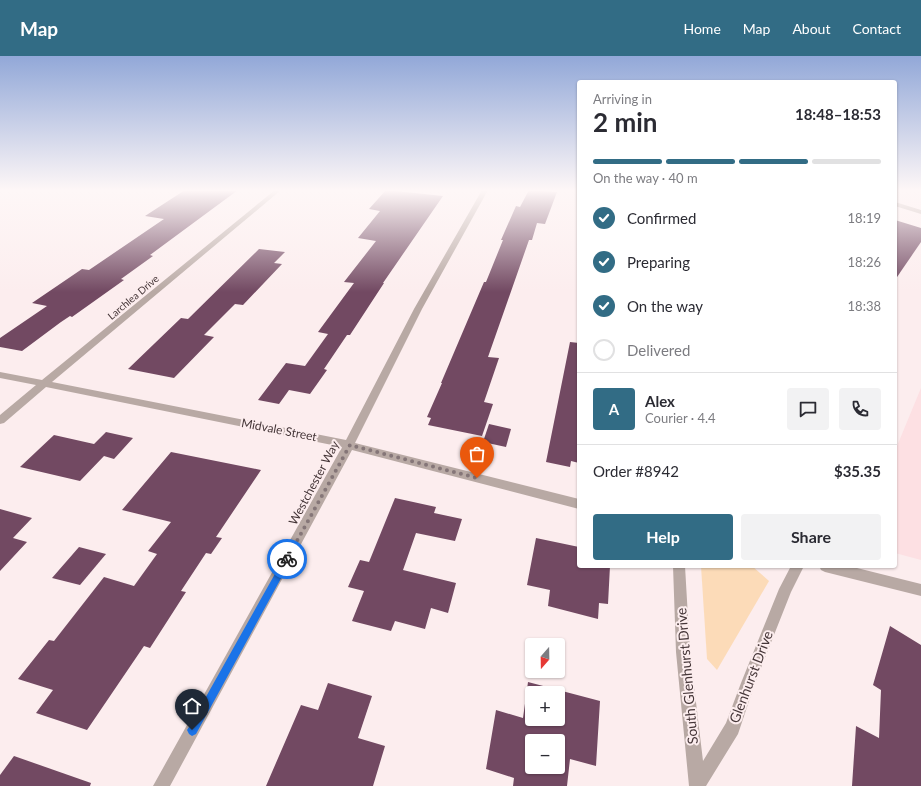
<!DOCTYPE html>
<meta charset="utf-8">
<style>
:root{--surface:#fff;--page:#f2f2f3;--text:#2b2b33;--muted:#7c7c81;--line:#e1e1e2;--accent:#326c85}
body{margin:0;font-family:Lato,sans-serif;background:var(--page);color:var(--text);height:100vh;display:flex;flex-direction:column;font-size:15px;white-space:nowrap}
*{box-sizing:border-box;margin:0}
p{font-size:13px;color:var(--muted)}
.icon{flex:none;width:22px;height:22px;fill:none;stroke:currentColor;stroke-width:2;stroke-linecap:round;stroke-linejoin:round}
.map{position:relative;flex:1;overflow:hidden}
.panel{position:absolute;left:577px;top:24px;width:320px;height:488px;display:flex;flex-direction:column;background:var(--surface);border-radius:4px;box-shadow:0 1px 3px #0004}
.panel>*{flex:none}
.needle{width:26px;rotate:200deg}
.fabs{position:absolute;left:525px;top:582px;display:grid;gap:8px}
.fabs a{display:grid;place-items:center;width:40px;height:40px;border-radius:4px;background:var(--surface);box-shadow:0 1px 3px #0004;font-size:20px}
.pin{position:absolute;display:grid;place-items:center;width:34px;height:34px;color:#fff;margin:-41px -17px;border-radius:50% 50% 50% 0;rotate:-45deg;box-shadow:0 0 4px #0007}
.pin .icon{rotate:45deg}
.courier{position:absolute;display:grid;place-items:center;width:40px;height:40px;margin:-20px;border:3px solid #1a73e8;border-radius:50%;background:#fff;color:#222;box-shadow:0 1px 5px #0007}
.overview em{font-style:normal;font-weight:700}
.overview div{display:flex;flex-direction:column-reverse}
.overview{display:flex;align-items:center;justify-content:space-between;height:68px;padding:0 16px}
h1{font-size:26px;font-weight:700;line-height:30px}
.bar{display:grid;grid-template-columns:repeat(4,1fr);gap:6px 4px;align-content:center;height:48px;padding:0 16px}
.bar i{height:5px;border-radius:3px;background:var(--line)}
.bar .active{background:var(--accent)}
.bar p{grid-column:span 4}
.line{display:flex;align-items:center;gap:10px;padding:0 16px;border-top:1px solid var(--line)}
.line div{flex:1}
.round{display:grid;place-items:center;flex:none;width:42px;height:42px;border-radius:4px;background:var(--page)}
ol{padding:0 16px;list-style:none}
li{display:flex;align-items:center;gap:12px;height:44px}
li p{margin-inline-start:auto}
li .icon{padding:4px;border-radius:50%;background:var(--accent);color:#fff;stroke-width:4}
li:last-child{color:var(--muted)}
li i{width:22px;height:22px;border:2px solid var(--line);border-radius:50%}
.button{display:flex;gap:8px;margin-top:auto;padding:8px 16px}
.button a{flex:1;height:46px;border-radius:4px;background:var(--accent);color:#fff;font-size:16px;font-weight:700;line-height:46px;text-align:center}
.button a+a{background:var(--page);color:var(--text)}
header{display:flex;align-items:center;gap:24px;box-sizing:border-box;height:56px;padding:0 20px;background:var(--accent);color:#fff}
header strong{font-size:19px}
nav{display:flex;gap:22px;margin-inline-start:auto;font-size:14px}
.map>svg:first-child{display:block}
.built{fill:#fde0e3}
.green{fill:#fcdbb8}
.building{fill:#724962;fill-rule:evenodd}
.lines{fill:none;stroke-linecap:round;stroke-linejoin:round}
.minor{fill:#b8a9a4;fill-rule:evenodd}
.route{fill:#1a73e8}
.done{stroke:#857678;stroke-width:4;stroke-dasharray:0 7.2}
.labels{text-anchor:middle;stroke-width:4;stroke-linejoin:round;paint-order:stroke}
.far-street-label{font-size:10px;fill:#453638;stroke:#fcedee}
.street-label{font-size:12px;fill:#453638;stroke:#fcedee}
.near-street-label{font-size:14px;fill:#453638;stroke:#fcedee}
</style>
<header>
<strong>Map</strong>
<nav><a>Home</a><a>Map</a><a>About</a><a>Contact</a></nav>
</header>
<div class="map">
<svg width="921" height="730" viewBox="0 0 921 730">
<rect width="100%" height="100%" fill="#fcedee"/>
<polygon class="built" points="921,332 921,504 895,497 895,395"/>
<polygon class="green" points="701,510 752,510 769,525 717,614 707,603"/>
<g class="building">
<polygon points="185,134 238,134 150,199 153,200 121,223 124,224 72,261 70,260 61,266 22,295 0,291 0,282 47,250 32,247 82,213 89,214 164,163 145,160"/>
<polygon points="386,134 443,140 383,227 384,227 350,279 347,279 324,313 327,314 310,338 289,334 279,348 258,344 286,307 305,310 328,278 318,276 354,227 344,226 376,185 358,182 380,155 369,153"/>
<polygon points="529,134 557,136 545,168 537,167 532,184 529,184 488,301 499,302 484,346 493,348 482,380 428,369 431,362 427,361 442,327 441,327 484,226 486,226 503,184 501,184 516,150 520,151"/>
<polygon points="895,164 921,172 921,186 895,224"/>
<polygon points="259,193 285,196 274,207 282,208 243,249 235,248 204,279 214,281 174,322 128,313 181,262 188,263"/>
<polygon points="570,286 579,287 579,407 571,405 570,411 546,406"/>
<polygon points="489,368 511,373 506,391 483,386"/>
<polygon points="106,376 133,382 114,403 104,400 80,425 20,411 54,379 94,388"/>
<polygon points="171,396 261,414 216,481 222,482 211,498 206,497 181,535 186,536 150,592 144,590 87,674 36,657 53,634 18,623 49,584 54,585 104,521 134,530 157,498 148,495 171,466 122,454"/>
<polygon points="395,442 436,451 434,457 462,463 455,485 416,477 403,514 456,527 448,557 431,552 425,573 395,565 391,575 352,565 364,535 348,531 360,504 369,506"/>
<polygon points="0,453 32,462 13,482 27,486 0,515"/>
<polygon points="536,482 579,491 579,510 610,510 608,548 599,547 598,563 548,550 550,534 527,529"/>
<polygon points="79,491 106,498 80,529 52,522"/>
<polygon points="890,570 921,589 921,730 852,730 856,670 879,682 881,634 873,629"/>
<path d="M528 626 600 645 596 710 570 703 567 730H513L514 722 486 713 496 654 523 662ZM532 637H558V663H532ZM532 685H558V711H532Z"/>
<polygon points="328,627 372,640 358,682 385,690 373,730 266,730 301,649 318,654"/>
<polygon points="14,700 91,727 90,730 0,730 0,719"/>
</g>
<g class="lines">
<g class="minor">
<polygon points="275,134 281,134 52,326 346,384 414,253 482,134 488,134 422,253 355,387 579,443 579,453 352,394 170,730 153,730 342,391 46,331 4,367 0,368 0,359 36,329 0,322 0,316 42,324"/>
<polygon points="895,146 921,154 921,158 895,150"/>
<polygon points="673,510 685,510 690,596 703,705 726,667 741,627 779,533 791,510 804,510 791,536 755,627 738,678 706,730 689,730 676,596"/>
<polygon points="819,510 849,510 921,528 921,540 825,516 821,514"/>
</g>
</g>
<linearGradient id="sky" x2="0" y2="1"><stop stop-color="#92a8d8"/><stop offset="0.57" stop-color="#fef7f7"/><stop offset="1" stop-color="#fef7f7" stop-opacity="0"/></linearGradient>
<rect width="921" height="236" fill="url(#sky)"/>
<polygon class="route" points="287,499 290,500 290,506 196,678 192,680 189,678 187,674 189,671 285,500"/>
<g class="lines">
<polyline class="done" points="287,503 350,389 477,422"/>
</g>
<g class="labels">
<g class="far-street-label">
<text transform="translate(133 241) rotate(-40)" y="4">Larchlea Drive</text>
</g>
<g class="street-label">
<text transform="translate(279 374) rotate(11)" y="4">Midvale Street</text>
<text transform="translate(314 427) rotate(-62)" y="4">Westchester Way</text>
</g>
<g class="near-street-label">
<text transform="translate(687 620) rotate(-95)" y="5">South Glenhurst Drive</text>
<text transform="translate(751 621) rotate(-69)" y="5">Glenhurst Drive</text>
</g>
</g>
</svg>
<div class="fabs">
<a><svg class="needle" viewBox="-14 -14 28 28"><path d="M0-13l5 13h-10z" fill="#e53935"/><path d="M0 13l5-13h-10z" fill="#7c7c81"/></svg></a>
<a>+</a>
<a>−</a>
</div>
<div class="pin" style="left:477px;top:422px;background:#ea580c"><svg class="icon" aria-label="bag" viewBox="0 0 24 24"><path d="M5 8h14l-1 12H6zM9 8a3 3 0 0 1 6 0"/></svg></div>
<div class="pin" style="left:192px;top:674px;background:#1f2937"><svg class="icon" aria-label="home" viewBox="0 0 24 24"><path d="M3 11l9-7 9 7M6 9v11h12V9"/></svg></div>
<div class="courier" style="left:287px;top:503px"><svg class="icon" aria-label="bike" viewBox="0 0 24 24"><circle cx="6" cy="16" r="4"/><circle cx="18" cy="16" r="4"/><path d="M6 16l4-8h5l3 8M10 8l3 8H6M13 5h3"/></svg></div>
<section class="panel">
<div class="overview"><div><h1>2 min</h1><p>Arriving in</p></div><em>18:48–18:53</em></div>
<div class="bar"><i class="active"></i><i class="active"></i><i class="active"></i><i></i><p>On the way · 40 m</p></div>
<ol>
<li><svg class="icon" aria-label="check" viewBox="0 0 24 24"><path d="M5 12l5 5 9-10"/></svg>Confirmed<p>18:19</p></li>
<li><svg class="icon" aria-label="check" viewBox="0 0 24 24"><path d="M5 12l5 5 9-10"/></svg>Preparing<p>18:26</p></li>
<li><svg class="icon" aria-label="check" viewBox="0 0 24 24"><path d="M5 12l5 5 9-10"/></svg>On the way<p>18:38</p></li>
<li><i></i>Delivered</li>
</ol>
<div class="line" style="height:72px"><b class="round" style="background:var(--accent);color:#fff">A</b><div><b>Alex</b><p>Courier · 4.4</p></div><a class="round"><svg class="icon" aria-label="chat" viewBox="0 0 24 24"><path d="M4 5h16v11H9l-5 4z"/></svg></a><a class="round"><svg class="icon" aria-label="phone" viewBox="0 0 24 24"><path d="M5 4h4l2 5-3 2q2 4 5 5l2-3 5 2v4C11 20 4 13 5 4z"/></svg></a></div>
<div class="line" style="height:52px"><div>Order #8942</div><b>$35.35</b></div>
<div class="button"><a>Help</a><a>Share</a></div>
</section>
</div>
